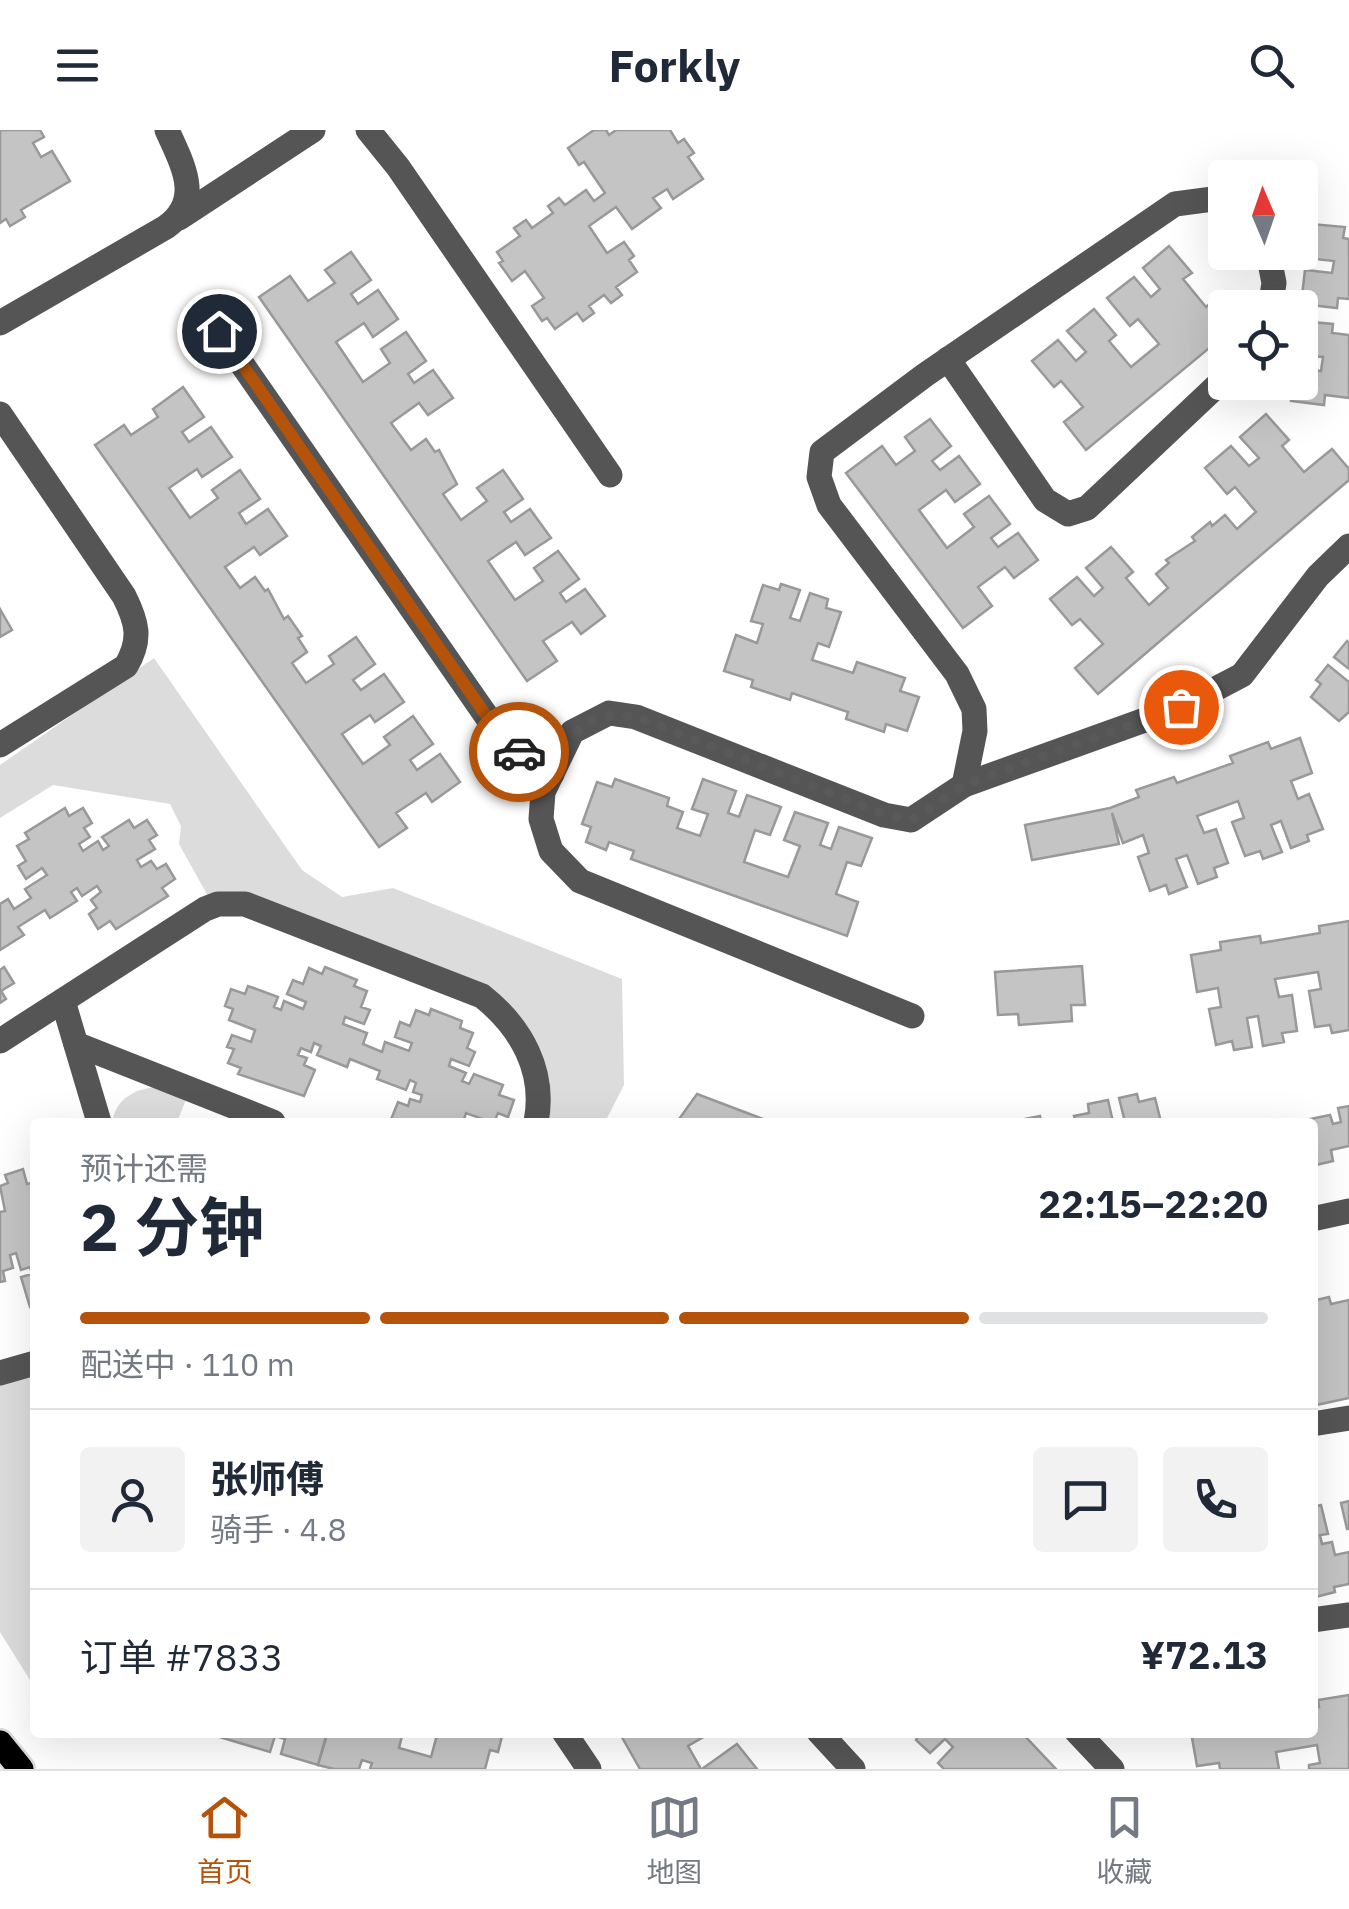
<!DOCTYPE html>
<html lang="zh">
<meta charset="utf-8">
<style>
:root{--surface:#fff;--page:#f2f2f3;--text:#1f2937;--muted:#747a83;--line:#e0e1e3;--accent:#b45309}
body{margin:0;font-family:"IBM Plex Sans","Noto Sans SC",sans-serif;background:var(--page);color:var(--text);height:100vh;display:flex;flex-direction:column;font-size:38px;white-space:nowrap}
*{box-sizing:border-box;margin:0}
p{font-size:32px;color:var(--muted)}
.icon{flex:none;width:55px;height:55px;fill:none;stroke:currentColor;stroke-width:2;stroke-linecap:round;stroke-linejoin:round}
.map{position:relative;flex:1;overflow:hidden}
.panel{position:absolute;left:30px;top:988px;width:1288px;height:620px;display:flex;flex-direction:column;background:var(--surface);border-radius:10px;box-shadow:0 10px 40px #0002}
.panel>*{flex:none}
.needle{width:65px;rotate:358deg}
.tools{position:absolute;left:1208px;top:30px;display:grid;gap:20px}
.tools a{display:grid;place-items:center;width:110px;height:110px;border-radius:10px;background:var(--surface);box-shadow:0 10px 40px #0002;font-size:50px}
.pin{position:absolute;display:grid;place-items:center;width:85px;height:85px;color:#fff;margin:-42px;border:5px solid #fff;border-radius:50%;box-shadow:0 2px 10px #0007}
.courier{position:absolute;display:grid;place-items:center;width:100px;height:100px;margin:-50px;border:8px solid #b45309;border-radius:50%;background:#fff;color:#222;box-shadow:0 2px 12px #0007}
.headline em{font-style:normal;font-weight:700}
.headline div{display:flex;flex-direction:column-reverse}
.headline{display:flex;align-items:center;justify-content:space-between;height:170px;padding:0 50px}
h1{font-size:65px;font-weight:700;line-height:75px}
.bar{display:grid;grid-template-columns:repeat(4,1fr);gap:15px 10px;align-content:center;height:120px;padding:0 50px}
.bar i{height:12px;border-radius:8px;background:var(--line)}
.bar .selected{background:var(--accent)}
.bar p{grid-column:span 4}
.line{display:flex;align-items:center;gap:25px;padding:0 50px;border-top:2px solid var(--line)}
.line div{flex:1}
.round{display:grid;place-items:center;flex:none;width:105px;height:105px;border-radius:10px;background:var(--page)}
header{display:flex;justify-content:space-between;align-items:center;height:130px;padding:0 50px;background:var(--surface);font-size:45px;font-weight:700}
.tabs{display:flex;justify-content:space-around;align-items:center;height:140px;border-top:2px solid var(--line);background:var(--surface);font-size:28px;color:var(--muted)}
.tabs a{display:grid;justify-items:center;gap:5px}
.tabs .selected{color:var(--accent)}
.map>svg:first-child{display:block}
.green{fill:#dcdcdc}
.building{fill:#c4c4c4;stroke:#999;stroke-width:2.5}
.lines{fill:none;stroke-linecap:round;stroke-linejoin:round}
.major-casing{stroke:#dbdbdb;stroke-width:30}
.minor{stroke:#555;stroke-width:25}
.major{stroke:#000;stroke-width:25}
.done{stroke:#595959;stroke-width:10;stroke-dasharray:0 18}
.route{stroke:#b45309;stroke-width:12}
</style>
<header><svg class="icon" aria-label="menu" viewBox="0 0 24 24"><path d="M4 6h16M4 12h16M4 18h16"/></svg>Forkly<svg class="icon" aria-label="search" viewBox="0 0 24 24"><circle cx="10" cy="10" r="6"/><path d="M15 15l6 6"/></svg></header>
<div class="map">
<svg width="1349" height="1639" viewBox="0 0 1349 1639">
<rect width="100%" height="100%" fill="#fff"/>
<g class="green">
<polygon points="154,528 302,740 342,767 393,758 622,849 624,955 605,992 546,992 524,895 209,768 179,714 181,696 170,674 53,655 0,688 0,635"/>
<path d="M156 957 187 967 177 992H112C116 969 134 959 156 957Z"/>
<polygon points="35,1243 35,1558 0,1502 0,1252"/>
</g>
<g class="building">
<polygon points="0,0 40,0 44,7 33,13 41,27 52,21 70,51 21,80 25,87 10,96 6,89 0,93"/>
<polygon points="594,0 606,0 609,5 616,0 670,0 678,13 684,9 694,23 688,27 703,49 673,69 667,59 653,68 661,78 632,99 616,77 589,96 607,123 624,112 634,126 629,130 637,142 616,157 622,165 611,173 604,165 589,176 594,183 583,191 577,183 555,199 547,188 542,191 532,176 544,168 525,141 512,151 499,133 503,131 497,122 520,106 514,98 526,90 532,98 553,83 548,76 559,68 565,75 586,60 594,71 605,63 584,32 579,35 568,18"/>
<polygon points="1311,94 1345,97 1343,108 1349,109 1349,169 1338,168 1337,178 1301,174 1305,140 1332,143 1334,131 1306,128"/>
<polygon points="1169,116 1192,143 1183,149 1206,177 1220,165 1230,178 1225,178 1225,205 1086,320 1064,292 1083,277 1061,251 1054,257 1032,231 1058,210 1076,231 1086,222 1067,201 1094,179 1116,205 1109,211 1131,237 1159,214 1138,189 1130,196 1107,168 1134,147 1151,167 1160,159 1143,138"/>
<polygon points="351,122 371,150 351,164 358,174 378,160 398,189 373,207 364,193 336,212 363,252 390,233 381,219 406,202 426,231 408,244 414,253 433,240 453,268 428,285 419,273 391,293 411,320 426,309 435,322 439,320 457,354 443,364 461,390 487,371 477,358 503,340 523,369 504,382 511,392 530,379 551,408 525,425 516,412 488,431 515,470 543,451 534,438 558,421 579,449 560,463 566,472 585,459 605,486 581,504 572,492 543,511 557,531 527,551 259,167 290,146 308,171 335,153 325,140"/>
<polygon points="1300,191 1333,194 1332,203 1349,205 1349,268 1325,265 1324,275 1291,271 1293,252 1300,252 1300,238 1321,241 1323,227 1300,225"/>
<polygon points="183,257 204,287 182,302 189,312 211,297 232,327 202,347 197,339 169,358 190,388 218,368 212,360 240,340 260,369 239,383 246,394 268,379 287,406 260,425 254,417 225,437 240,458 255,447 265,461 268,459 284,489 288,486 302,506 298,508 307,522 292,533 306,553 334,534 329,526 356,507 375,534 353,550 361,560 384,544 404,572 375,592 370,585 342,604 363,634 390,615 384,607 413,586 433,614 410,630 417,640 440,624 460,652 432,672 426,663 396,683 407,698 379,717 95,315 124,295 131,305 158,287 153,279"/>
<polygon points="1266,284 1289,310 1282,316 1304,342 1332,319 1349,339 1349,350 1098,564 1075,538 1103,514 1080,489 1072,495 1050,469 1077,447 1094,466 1103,458 1086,438 1111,417 1133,442 1126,448 1149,475 1168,458 1156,444 1169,433 1166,430 1195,411 1192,407 1210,392 1212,396 1225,385 1237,399 1256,382 1235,357 1227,364 1205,338 1231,316 1249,336 1259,328 1240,307"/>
<polygon points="930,289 951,316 932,331 940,340 959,326 980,354 955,372 946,360 919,380 947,418 974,397 964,384 989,366 1010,394 991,408 998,417 1018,403 1038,430 1014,448 1005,437 978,457 992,476 963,498 846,343 882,316 896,335 915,321 905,307"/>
<polygon points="781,454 800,460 790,488 800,491 810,463 828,469 826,478 841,482 829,517 818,513 812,530 853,543 857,532 905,548 900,561 919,567 907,601 886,594 884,602 846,589 848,582 792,563 790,570 751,557 753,550 724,541 736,505 757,513 763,494 751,491 763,455 779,460"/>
<polygon points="0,479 12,500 0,507"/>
<polygon points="1347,511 1349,513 1349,539 1334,527"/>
<polygon points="1328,535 1349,552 1349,582 1339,591 1311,567 1321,554 1316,550"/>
<polygon points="1300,608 1312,643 1291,651 1298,669 1309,664 1323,699 1307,705 1309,711 1291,718 1281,691 1271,695 1282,722 1263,729 1260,721 1245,726 1232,692 1244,688 1238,671 1197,686 1204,703 1216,699 1228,733 1214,738 1217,747 1198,754 1187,725 1176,729 1187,757 1169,764 1166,755 1150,761 1138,727 1149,723 1143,705 1123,713 1112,683 1119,714 1032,730 1025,695 1110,678 1139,667 1136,660 1174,647 1177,653 1233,633 1230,626 1268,612 1271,619"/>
<polygon points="615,649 669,668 667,676 683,682 677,698 700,706 708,684 692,679 703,649 736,661 728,683 739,687 747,665 781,677 770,705 755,700 744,732 788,747 800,716 784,710 795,682 828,693 820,715 831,719 839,697 872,708 861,736 847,732 836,764 858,772 847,806 631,729 634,721 609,712 606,720 586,712 591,697 582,694 597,652 612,657"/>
<polygon points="65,678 69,686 83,678 92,693 84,698 90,707 79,714 83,721 98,711 103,720 109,716 102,707 129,690 134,698 147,690 157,705 149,710 155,719 137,730 141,737 151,731 157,739 166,734 175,749 162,758 168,766 116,799 110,791 98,799 89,784 97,778 91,770 101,762 97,756 82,766 77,758 71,762 77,771 50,788 45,780 18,797 24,805 0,820 0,774 8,769 14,779 31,768 25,759 47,745 42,738 26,749 18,736 26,731 17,716 29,709 25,703"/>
<polygon points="1349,791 1349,900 1332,903 1330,895 1315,897 1309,861 1321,859 1318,842 1275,849 1279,867 1292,865 1297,901 1282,903 1284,912 1263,916 1258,886 1247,888 1252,917 1234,920 1232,911 1216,915 1209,879 1221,877 1218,858 1197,862 1191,825 1221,820 1220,812 1260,806 1261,813 1320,803 1319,796"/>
<polygon points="1082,836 1085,875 1071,875 1072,891 1019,895 1018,884 998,885 995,842"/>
<polygon points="4,837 14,853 1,861 6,869 0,873 0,840"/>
<polygon points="325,837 357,850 354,856 367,861 361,877 370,880 364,894 345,887 343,894 367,903 363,914 382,922 385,912 409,921 412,913 395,907 400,892 410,896 416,880 429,885 431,879 462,891 460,898 473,903 467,918 475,922 469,936 451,929 449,936 466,943 462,951 469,954 474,944 503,955 499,965 514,970 508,987 498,983 494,992 491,992 466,983 463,992 390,992 398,972 408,976 410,969 420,972 422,965 413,962 416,953 410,950 406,960 377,949 380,941 350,929 347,937 317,925 321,916 314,913 311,922 301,918 298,925 307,928 304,935 315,940 304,966 238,944 241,938 228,933 234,919 227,917 232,905 251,912 255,900 229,890 233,879 225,876 231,859 245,864 248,856 278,867 274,877 281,880 284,871 303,879 306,872 287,864 293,850 303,854 309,838 322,844"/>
<polygon points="697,964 771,992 677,992"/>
<polygon points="1137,964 1139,972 1155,968 1161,992 1125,992 1119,968"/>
<polygon points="1108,970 1113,992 1076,992 1074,986 1089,983 1088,974"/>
<polygon points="1349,976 1349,1016 1331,1020 1333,1031 1312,1036 1312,992 1296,992 1330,985 1333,994 1341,992 1338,978"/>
<polygon points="1040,986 1041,992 1021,992 1020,990"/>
<polygon points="23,1039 27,1054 35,1052 35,1176 30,1177 21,1147 32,1144 30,1137 21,1140 16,1123 10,1125 13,1138 3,1141 5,1151 0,1152 0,1082 5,1081 0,1056 8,1053 5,1045"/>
<polygon points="1329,1167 1331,1174 1349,1170 1349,1268 1312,1276 1312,1171"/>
<polygon points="1349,1371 1349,1399 1347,1399 1341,1373"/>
<polygon points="1321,1375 1328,1404 1320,1405 1322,1414 1332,1412 1335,1425 1349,1422 1349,1454 1334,1457 1335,1462 1312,1468 1312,1377"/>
<polygon points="1349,1565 1349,1639 1309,1639 1309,1635 1320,1633 1317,1615 1276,1622 1279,1639 1220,1639 1219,1633 1197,1636 1191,1602 1312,1602 1312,1578 1319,1577 1318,1570"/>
<polygon points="203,1602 327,1602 318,1635 281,1624 285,1609 275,1606 270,1622"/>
<polygon points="328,1602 403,1602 399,1618 431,1627 437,1605 429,1602 503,1602 498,1622 490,1620 485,1639 370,1639 372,1633 362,1630 359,1639 334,1639 318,1635"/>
<polygon points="619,1602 712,1602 688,1616 701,1639 640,1639"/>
<polygon points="920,1602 1021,1602 1056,1639 944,1639 938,1633 953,1617 945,1609 930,1623 916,1610"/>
<polygon points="737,1614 757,1639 702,1639"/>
</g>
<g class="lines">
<g class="major-casing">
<polyline id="major" points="0,1613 21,1639"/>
</g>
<g class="minor">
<polyline points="368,0 398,37 610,345"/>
<polyline points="179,88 313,0"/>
<polyline points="1268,122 1274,153 1270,178"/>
<path d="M0 193 166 97C204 70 182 34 167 0"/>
<polyline points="219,201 501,607 552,644"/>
<polyline points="948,229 1045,370 1068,384 1087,378 1225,248"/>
<path d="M0 284 124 466C137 492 142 509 126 536L0 615"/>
<polyline points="964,655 975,601 974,579 957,544 829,375 819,347 822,322 925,245 1175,74 1213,69 1225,75"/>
<polyline points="63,871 99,992"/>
<polyline points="912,886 580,751 551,721 541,689 543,662 572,602 609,583 636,587 884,685 911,690 964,655 1181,577 1242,545 1318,446 1349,416"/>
<path d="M0 911 205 779 218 774H245L482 866C521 897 546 941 536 992"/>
<polyline points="76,914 273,992"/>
<polyline points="1312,1089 1349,1081"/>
<polyline points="0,1243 35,1233"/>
<polyline points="1312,1294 1349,1288"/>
<polyline points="1312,1490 1349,1485"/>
<polyline points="564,1602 589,1639"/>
<polyline points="819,1602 853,1639"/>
<polyline points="1077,1602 1112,1639"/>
</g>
<use href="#major" class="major"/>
</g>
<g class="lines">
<path class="done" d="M519 622 552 644C573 602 583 579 636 587L884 684 912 690 964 655 1181 577"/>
<polyline class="route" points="219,201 501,607 519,622"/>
</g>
</svg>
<div class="tools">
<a><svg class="needle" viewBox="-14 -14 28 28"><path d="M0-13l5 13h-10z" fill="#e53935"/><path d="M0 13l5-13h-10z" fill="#747a83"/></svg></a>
<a><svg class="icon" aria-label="locate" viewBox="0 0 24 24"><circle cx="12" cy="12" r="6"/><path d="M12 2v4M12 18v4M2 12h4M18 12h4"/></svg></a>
</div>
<div class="pin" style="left:1181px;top:577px;background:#ea580c"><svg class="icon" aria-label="bag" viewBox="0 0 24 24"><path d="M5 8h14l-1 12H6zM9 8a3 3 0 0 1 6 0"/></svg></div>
<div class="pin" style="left:219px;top:201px;background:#1f2937"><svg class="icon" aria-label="home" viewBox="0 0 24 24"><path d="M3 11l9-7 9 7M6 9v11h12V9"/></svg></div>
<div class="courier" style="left:519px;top:622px"><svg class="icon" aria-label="car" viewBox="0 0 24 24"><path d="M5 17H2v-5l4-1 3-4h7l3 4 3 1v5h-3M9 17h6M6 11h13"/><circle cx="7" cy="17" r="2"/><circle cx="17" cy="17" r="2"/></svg></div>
<section class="panel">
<div class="headline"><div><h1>2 分钟</h1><p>预计还需</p></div><em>22:15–22:20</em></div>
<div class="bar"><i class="selected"></i><i class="selected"></i><i class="selected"></i><i></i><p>配送中 · 110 m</p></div>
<div class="line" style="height:180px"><a class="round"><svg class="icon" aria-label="person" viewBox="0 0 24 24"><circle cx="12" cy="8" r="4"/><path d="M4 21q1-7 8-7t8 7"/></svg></a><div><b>张师傅</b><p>骑手 · 4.8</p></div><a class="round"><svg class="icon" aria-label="chat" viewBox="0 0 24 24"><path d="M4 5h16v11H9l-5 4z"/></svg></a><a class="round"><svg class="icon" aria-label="phone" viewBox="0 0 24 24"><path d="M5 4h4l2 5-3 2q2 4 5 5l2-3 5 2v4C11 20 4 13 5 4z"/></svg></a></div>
<div class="line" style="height:130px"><div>订单 #7833</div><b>¥72.13</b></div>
</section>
</div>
<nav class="tabs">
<a class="selected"><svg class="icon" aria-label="home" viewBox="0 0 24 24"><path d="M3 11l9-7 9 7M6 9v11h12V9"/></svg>首页</a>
<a><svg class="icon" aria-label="map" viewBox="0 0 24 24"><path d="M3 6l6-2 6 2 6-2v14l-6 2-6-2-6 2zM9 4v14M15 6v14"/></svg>地图</a>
<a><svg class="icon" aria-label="saved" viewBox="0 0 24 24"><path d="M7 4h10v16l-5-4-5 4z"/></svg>收藏</a>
</nav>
